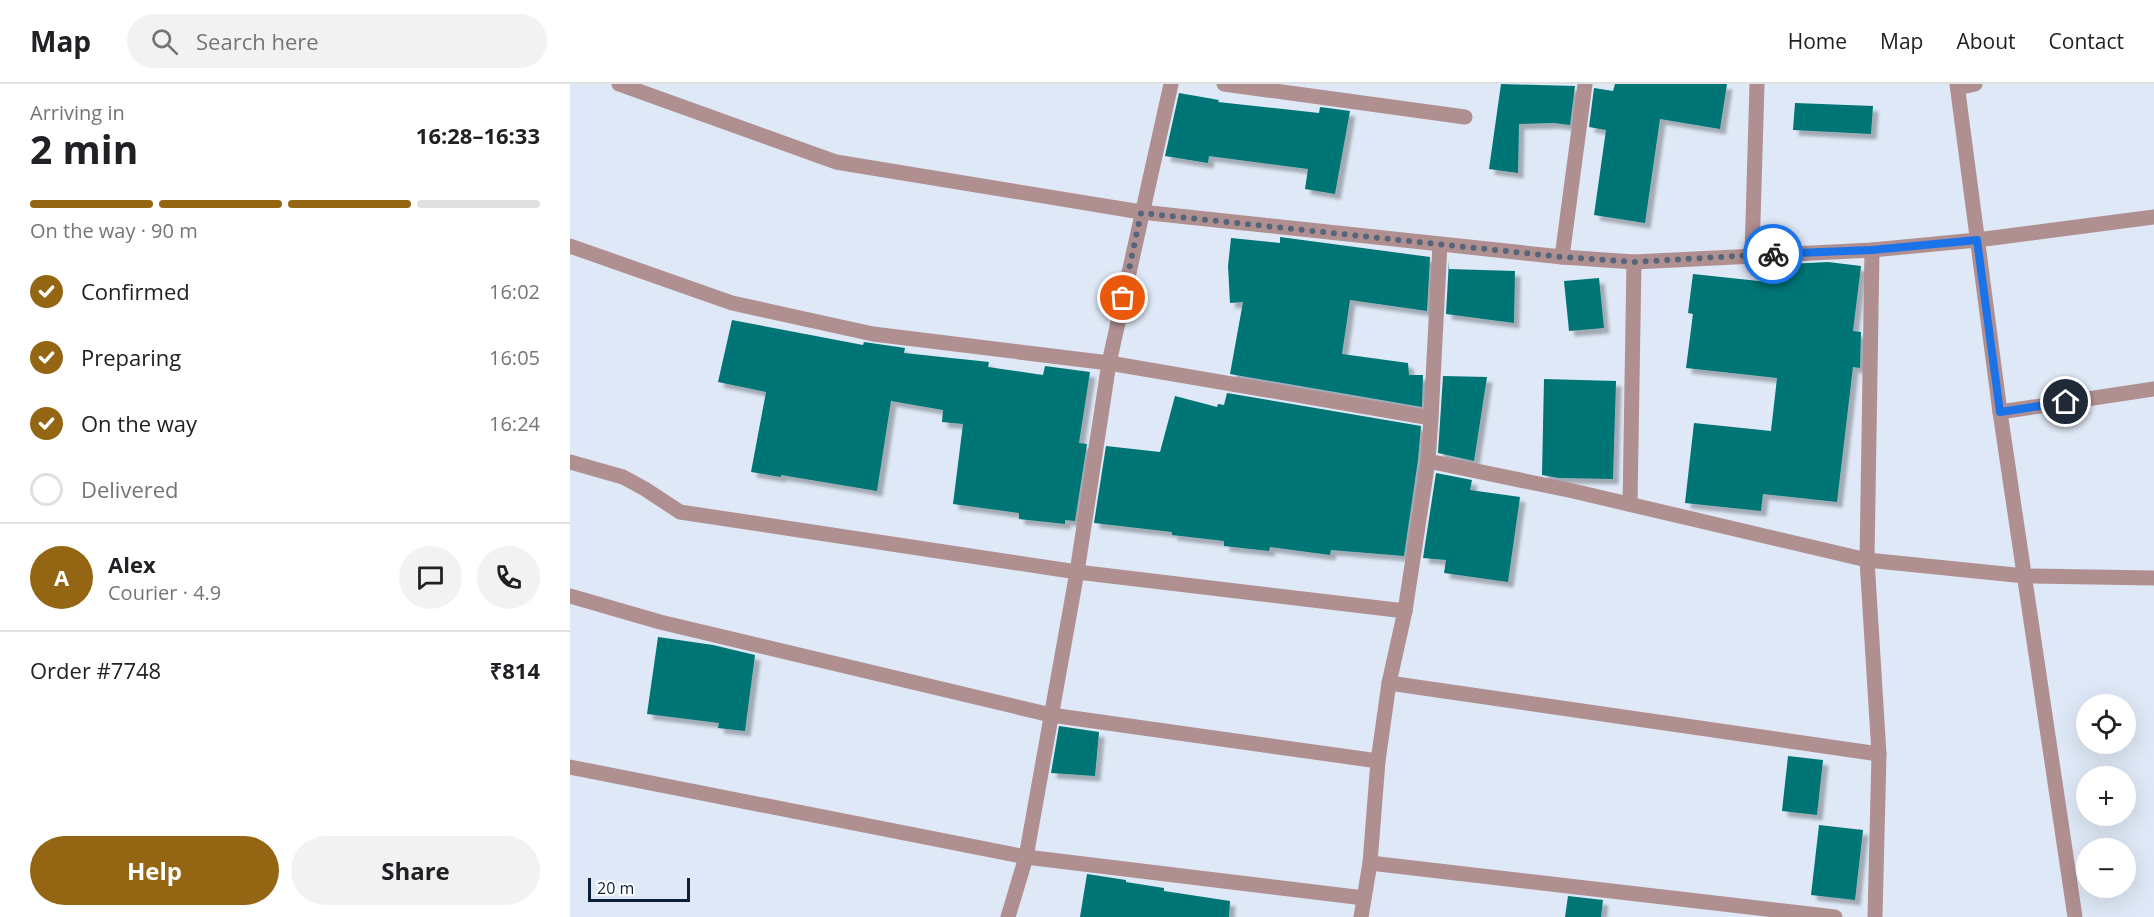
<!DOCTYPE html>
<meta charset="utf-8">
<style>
:root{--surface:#fff;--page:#f2f2f2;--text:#202124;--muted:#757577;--line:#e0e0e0;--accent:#946613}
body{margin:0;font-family:"Open Sans",sans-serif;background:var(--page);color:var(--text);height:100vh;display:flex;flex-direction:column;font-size:22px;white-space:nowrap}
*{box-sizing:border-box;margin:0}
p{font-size:20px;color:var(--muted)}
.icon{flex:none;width:33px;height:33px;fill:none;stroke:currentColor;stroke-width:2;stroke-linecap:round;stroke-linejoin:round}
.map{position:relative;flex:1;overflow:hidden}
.details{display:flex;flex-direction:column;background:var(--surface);width:570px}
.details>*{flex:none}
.fabs{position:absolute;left:1506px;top:610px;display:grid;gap:12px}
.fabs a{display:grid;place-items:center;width:60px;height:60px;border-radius:50%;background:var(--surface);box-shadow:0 6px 24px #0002;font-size:30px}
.scale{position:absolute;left:18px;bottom:15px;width:102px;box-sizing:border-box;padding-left:6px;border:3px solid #0b1f37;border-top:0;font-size:16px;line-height:21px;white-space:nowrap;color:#0b1f37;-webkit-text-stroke:4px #fff;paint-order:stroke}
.pin{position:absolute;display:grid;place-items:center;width:51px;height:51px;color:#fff;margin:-26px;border:3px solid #fff;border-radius:50%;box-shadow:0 2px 6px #0007}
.courier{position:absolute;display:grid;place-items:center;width:60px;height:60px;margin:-30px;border:4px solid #1a73e8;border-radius:50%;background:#fff;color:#222;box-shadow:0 2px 8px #0007}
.summary em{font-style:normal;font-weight:700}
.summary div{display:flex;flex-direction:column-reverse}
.summary{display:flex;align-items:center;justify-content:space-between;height:102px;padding:0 30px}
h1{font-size:39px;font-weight:700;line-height:45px}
.bar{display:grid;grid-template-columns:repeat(4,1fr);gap:9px 6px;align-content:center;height:72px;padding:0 30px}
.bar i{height:8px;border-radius:4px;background:var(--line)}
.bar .current{background:var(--accent)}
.bar p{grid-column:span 4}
.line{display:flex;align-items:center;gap:15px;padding:0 30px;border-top:2px solid var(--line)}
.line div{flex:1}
.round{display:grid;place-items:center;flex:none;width:63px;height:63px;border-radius:32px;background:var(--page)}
ol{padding:0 30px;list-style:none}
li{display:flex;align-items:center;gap:18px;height:66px}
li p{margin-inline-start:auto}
li .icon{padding:6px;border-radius:50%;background:var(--accent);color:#fff;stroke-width:4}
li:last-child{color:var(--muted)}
li i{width:33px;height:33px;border:3px solid var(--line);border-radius:50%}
.button{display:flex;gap:12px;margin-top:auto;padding:12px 30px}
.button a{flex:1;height:69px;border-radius:36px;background:var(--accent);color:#fff;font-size:24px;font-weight:700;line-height:69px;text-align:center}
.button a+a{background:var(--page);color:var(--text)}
header{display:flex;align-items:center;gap:36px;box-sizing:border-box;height:84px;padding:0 30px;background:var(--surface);border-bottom:2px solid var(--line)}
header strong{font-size:28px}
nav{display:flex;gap:33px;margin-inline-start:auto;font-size:21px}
.search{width:420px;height:54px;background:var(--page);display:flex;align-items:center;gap:15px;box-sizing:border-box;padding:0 21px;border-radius:33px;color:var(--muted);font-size:22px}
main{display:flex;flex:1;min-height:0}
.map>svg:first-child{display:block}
.building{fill:#067575;filter:url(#shadow)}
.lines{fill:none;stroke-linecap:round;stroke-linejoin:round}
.minor{stroke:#b08f90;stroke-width:15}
.done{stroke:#55657a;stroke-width:6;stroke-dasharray:0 10.8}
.route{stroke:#1a73e8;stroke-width:8}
</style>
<header>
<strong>Map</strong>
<div class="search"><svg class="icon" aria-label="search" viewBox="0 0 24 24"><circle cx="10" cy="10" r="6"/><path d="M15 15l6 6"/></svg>Search here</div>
<nav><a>Home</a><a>Map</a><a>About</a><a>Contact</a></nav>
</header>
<main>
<section class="details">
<div class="summary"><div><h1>2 min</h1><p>Arriving in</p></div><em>16:28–16:33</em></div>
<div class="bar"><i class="current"></i><i class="current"></i><i class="current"></i><i></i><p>On the way · 90 m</p></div>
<ol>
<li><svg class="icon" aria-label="check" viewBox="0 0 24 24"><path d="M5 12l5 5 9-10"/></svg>Confirmed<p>16:02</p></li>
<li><svg class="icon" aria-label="check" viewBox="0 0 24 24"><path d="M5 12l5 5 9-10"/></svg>Preparing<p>16:05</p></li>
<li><svg class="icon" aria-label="check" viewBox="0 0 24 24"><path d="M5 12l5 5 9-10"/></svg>On the way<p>16:24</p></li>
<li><i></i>Delivered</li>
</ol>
<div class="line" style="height:108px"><b class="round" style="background:var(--accent);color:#fff">A</b><div><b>Alex</b><p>Courier · 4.9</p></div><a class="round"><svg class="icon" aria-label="chat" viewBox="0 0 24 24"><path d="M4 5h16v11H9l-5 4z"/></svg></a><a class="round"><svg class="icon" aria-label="phone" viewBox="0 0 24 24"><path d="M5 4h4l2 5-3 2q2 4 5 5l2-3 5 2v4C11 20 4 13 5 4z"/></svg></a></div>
<div class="line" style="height:78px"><div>Order #7748</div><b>₹814</b></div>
<div class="button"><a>Help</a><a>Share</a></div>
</section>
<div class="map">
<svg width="1584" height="833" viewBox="0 0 1584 833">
<defs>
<filter id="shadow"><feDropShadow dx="5.5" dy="5.5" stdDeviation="1.5" flood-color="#0004"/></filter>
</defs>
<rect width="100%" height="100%" fill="#dee8f6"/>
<g class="building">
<polygon points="931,0 1005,2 1000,41 984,39 949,40 948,89 919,85"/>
<polygon points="1045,0 1157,0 1150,45 1090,35 1075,139 1024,131 1036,46 1019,43 1024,4 1043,7"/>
<polygon points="609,9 649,16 648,18 749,29 750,23 780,27 765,110 735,105 738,85 639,72 638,79 595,72"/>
<polygon points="1225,19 1303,22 1301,50 1223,46"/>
<polygon points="710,153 860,173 857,227 780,216 772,270 838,279 839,291 853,291 852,323 660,290 673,218 660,219 658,182 661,154 710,159"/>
<polygon points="879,176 879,185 945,187 944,239 876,230"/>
<polygon points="1258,178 1291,182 1283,247 1291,248 1290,284 1283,283 1267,418 1193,410 1191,427 1115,419 1124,339 1201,347 1207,294 1116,284 1123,230 1118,229 1123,190 1198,198 1200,181"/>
<polygon points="1029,194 1034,244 999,247 994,197"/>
<polygon points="162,236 293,261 294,258 335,264 334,269 419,278 418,283 473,291 475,282 520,288 509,359 517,360 505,437 495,436 495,440 449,435 449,429 383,420 393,340 372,338 373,326 321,317 307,407 211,391 211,393 181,388 196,308 148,298"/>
<polygon points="873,292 917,293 904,377 868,369"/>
<polygon points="974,295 1046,297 1043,395 989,394 972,391"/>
<polygon points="657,309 851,342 848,376 834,472 761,466 760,471 700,463 699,467 654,462 654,457 602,451 602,448 524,439 536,362 590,368 605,312 647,323 648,320 654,321"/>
<polygon points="866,389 902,396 900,406 950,413 938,498 874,489 876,476 853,474"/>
<polygon points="88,553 143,561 185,571 175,647 148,644 149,639 77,630"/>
<polygon points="489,642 529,648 525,692 481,689"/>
<polygon points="1218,672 1253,676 1247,731 1212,727"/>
<polygon points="1249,741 1293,746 1285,816 1241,811"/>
<polygon points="517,790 556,796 556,798 594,804 594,807 660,817 659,833 510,833"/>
<polygon points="998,812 1033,816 1031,833 995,833"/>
</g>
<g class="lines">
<g class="minor">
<polyline points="49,0 266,78 571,128 992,173 1064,178 1302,166 1407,156 1584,133"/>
<polyline points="654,0 895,33"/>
<polyline points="1387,0 1430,328 1505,833"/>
<polyline points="1388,4 1405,0"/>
<polyline points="0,162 162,219 303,250 539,279 861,334 858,377 1003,407 1297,476 1455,492 1584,494"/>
<polyline points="1302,166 1297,476 1309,670 1305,833"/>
<polyline points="1182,171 1187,0"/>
<polyline points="992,173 1015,0"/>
<polyline points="1430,328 1584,305"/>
<polyline points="861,334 870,160"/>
<polyline points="0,378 53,393 75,405 110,428 507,488 835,527"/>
<polyline points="1060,420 1064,178"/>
<polyline points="0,512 90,538 481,631 808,677"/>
<polyline points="819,599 1309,670"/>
<polyline points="0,683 456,773 794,814"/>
<polyline points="800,779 1265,833"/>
<polyline points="438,833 456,773 507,488 539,279 601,0"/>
<polyline points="791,833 800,779 808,677 819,599 835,527 858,377"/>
</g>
</g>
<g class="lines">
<polyline class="done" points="553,214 571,129 992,173 1064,178 1203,170"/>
<polyline class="route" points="1203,170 1302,166 1407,156 1430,328 1496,318"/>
</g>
</svg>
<div class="fabs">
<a><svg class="icon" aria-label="locate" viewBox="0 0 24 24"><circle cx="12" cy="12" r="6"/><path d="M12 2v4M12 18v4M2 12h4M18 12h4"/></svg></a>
<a>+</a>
<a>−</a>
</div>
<div class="scale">20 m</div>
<div class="pin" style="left:553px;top:214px;background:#ea580c"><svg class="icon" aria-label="bag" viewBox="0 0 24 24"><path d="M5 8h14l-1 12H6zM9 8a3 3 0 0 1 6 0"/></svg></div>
<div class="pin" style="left:1496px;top:318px;background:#1f2937"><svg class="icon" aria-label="home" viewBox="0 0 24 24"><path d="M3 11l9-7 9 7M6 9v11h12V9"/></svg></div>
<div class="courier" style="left:1203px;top:170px"><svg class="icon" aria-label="bike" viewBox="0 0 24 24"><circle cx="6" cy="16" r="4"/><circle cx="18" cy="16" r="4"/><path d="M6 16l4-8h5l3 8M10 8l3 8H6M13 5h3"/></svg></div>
</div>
</main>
